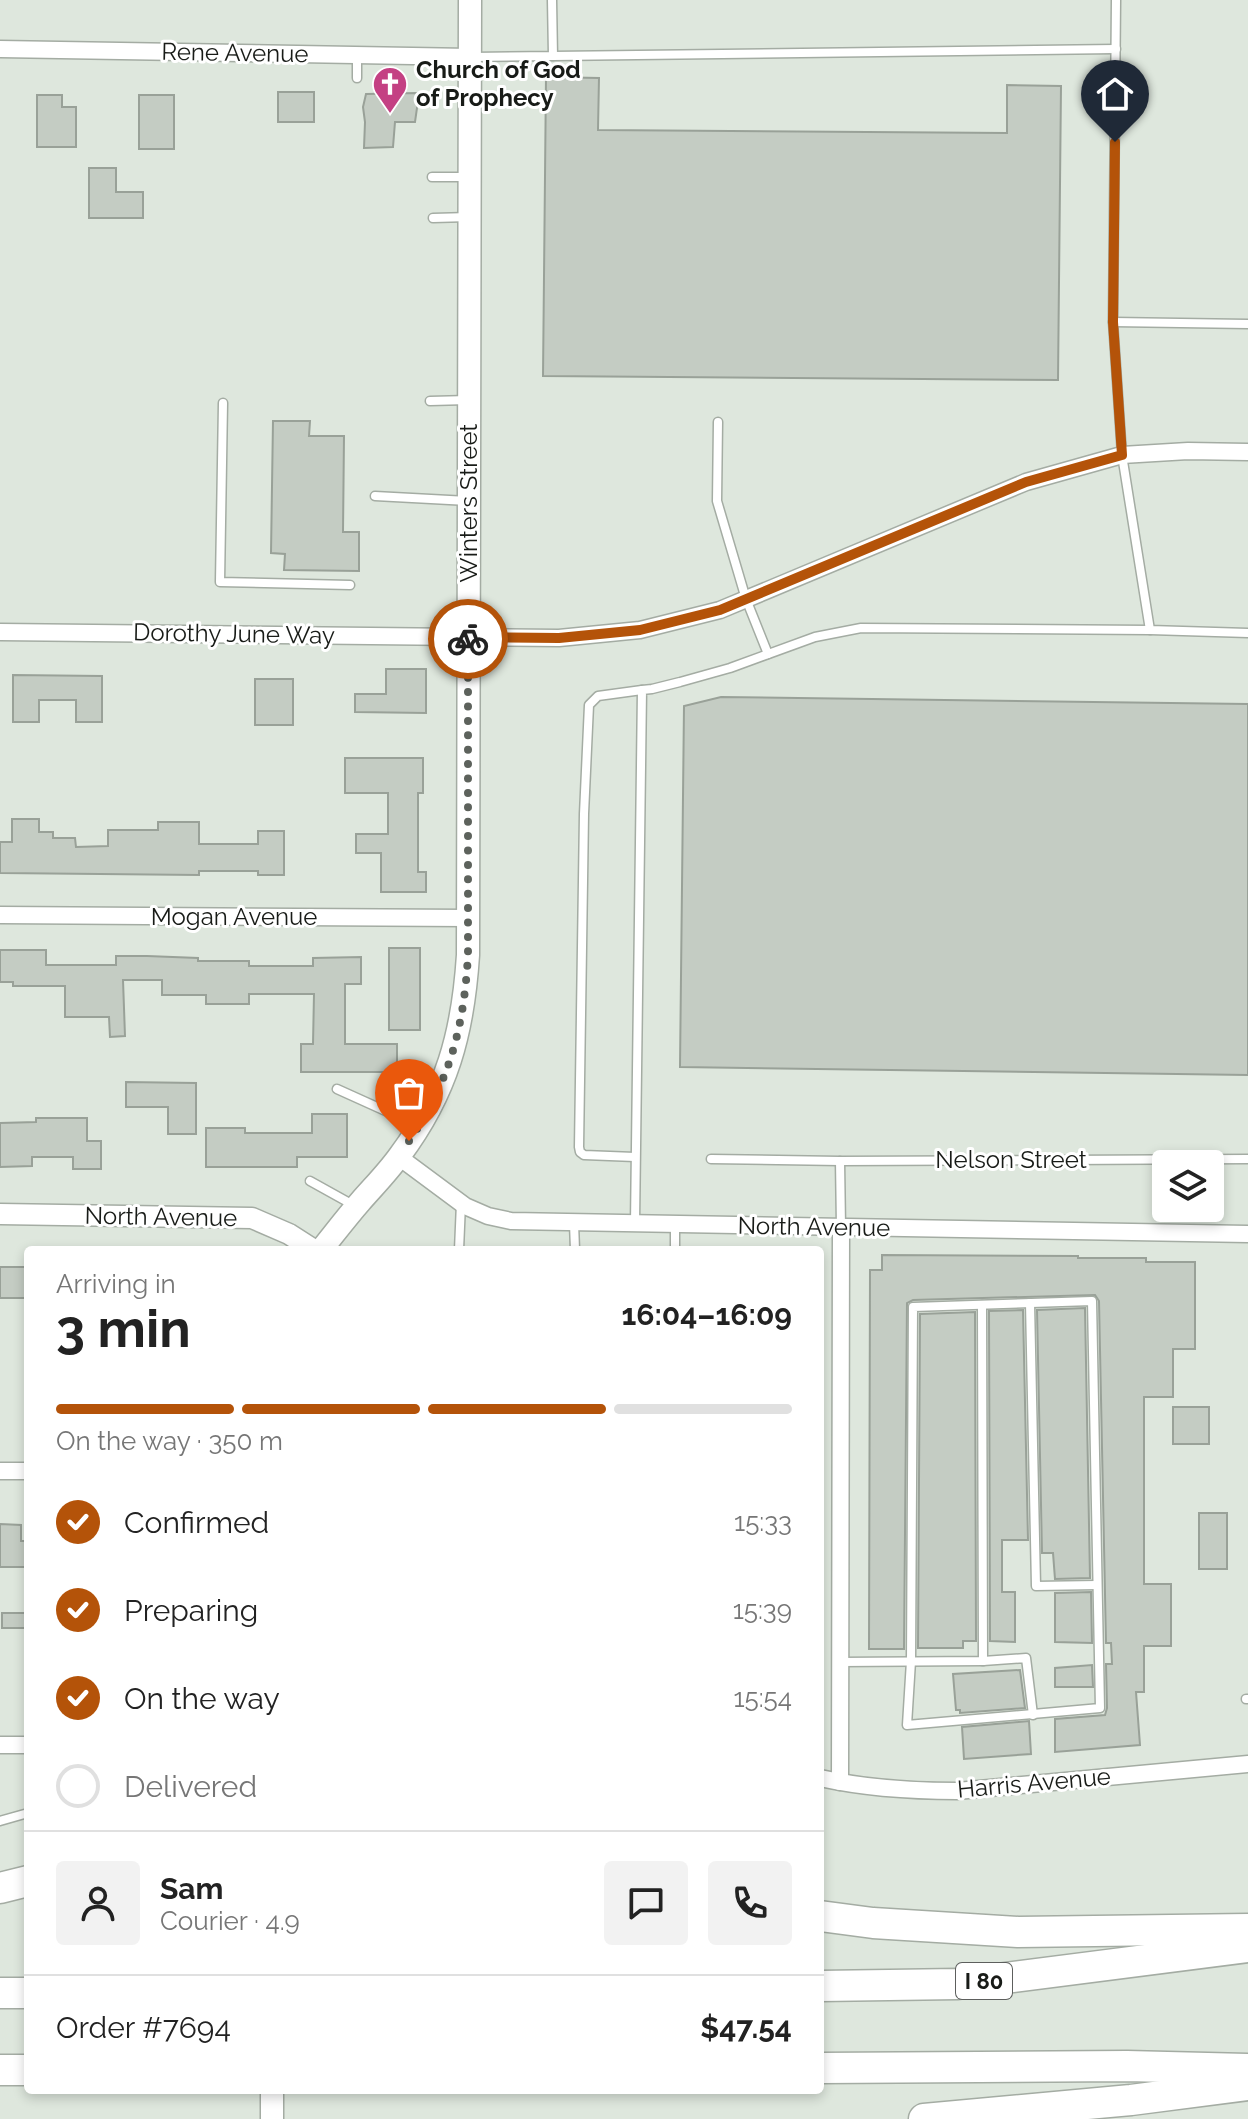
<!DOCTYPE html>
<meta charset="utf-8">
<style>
:root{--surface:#fff;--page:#f2f2f2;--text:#222;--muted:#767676;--line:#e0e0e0;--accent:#b45309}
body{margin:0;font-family:Raleway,sans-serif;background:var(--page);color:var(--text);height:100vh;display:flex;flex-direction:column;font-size:30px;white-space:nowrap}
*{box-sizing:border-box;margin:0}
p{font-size:26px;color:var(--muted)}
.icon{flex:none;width:44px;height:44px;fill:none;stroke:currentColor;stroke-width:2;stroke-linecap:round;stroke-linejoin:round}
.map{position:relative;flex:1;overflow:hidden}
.drawer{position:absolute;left:24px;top:1246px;width:800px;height:848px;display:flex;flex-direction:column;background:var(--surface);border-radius:8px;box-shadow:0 4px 12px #0003}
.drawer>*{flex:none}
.fabs{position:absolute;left:1152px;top:1150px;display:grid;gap:16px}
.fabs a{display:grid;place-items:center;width:72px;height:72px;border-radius:8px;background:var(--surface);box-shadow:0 4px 12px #0003;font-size:40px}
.pin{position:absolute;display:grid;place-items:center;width:68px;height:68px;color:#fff;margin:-82px -34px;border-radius:50% 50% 50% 0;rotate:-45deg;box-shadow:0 0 8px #0007}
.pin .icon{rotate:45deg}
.courier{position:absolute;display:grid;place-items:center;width:80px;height:80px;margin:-40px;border:6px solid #b45309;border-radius:50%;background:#fff;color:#222;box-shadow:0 2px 10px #0007}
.summary em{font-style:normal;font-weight:700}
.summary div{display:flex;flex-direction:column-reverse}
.summary{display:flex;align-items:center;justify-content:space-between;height:136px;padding:0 32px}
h1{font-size:52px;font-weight:700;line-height:60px}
.bar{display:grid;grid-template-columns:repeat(4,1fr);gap:12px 8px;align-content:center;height:96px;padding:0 32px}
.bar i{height:10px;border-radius:6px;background:var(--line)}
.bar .selected{background:var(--accent)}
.bar p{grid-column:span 4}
.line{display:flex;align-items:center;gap:20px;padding:0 32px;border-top:2px solid var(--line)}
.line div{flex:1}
.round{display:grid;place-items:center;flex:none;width:84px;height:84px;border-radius:8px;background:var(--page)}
ol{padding:0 32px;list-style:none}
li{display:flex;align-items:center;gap:24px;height:88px}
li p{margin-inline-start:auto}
li .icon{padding:8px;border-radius:50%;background:var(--accent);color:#fff;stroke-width:4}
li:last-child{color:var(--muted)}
li i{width:44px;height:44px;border:4px solid var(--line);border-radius:50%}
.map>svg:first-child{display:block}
.building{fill:#c4ccc3;stroke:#99a198;stroke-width:2}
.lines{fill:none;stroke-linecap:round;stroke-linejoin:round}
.service-casing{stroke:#a4aca3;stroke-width:11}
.minor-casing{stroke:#a4aca3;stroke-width:19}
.tertiary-casing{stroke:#a4aca3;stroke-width:23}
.secondary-casing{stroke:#a4aca3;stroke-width:25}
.motorway-casing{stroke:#a4aca3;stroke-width:33}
.service{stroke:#fff;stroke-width:8}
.minor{stroke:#fff;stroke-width:16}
.tertiary{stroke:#fff;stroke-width:20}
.secondary{stroke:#fff;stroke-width:22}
.motorway{stroke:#fff;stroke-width:30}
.done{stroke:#5d625c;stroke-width:8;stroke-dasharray:0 14.4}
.route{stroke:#b45309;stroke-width:10}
.labels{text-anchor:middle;stroke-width:6;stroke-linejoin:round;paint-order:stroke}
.shield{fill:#fff;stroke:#5d5f5d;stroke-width:2}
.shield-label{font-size:22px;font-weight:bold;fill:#181b17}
.street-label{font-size:24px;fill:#181b17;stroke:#fff}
.poi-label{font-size:24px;font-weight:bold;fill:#181b17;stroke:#fff;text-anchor:start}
</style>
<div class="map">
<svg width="1248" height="2119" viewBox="0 0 1248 2119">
<rect width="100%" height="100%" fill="#dee7dd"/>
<g class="building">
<polygon points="546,77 599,78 598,130 1007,133 1007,85 1061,86 1058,380 543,376"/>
<rect x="278" y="92" width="36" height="30"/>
<polygon points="417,93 417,108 415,122 395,122 393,147 364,148 365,122 363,107 366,94"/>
<polygon points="37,95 62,95 62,107 76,107 76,147 37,147"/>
<rect x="139" y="95" width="35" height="54"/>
<polygon points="89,168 116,168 116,192 143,192 143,218 89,218"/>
<polygon points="273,421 310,421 309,436 344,436 343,532 359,532 359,571 284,570 285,554 271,553"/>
<polygon points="386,669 426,669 426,713 355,712 355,694 386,694"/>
<polygon points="13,675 102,676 102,722 76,722 76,700 39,700 39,722 13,722"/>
<rect x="255" y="679" width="38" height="46"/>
<polygon points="721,697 1248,704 1248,1075 680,1067 684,706"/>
<polygon points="345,758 423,758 423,793 418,793 418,872 426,872 426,892 381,892 381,853 356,853 356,834 388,834 388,793 345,793"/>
<polygon points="12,819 39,819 39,832 53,832 53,838 75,838 76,847 108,846 108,830 158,830 158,822 199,822 199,844 258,844 258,831 284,831 284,875 258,875 258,871 199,871 199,875 0,873 0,842 12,842"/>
<rect x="389" y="948" width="31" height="82"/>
<polygon points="0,950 46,950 46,965 116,965 116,956 147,956 198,958 198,961 249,961 249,966 313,966 313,958 361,957 361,984 345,984 345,1044 397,1044 397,1072 301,1072 301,1044 313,1044 314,994 249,994 249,1004 206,1004 206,995 162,995 162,980 123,980 125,1036 110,1037 109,1017 65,1017 65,986 13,986 13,982 0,982"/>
<polygon points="126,1082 196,1083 196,1134 168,1134 168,1107 126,1107"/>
<polygon points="312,1114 347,1114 347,1157 297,1157 297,1167 206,1167 206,1128 245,1128 245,1133 312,1133"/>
<polygon points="36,1118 87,1118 87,1141 101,1141 101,1169 73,1169 73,1157 32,1157 32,1166 0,1167 0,1123 36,1122"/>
<polygon points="882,1255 1078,1256 1078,1258 1146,1258 1146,1262 1195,1262 1195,1349 1173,1349 1173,1397 1144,1397 1144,1584 1171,1584 1171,1646 1144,1646 1144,1692 1136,1692 1140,1745 1055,1752 1055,1719 1105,1715 1107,1708 1106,1664 1112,1664 1111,1643 1106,1643 1099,1301 1095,1295 913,1300 907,1303 904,1649 869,1649 870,1270 882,1270"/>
<rect x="0" y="1267" width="28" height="31"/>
<polygon points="1085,1308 1090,1578 1055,1579 1053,1553 1042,1553 1037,1310"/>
<polygon points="1023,1310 1028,1540 1002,1540 1002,1592 1015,1592 1015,1642 990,1641 989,1311"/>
<polygon points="975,1312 976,1641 963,1641 963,1648 918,1648 920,1314"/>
<rect x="1173" y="1407" width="36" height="37"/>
<rect x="1199" y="1513" width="28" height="56"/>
<polygon points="0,1524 21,1525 21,1541 28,1541 28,1567 0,1567"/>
<polygon points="1091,1592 1092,1643 1055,1642 1055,1593"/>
<rect x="2" y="1613" width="26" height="15"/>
<polygon points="1092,1665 1093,1687 1055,1687 1055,1668"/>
<polygon points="1020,1670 1025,1708 960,1713 960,1710 956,1710 953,1674"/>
<polygon points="1029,1721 1031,1754 964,1759 962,1727"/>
</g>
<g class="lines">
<g class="service-casing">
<g id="service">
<polyline points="1116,0 1113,322 1122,455 1150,630 1248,633"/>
<polyline points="357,55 357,78"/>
<polyline points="553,56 1116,49"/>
<polyline points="473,57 553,56 552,0"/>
<polyline points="432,177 469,177"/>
<polyline points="433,218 469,217"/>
<polyline points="1113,322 1248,324"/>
<polyline points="430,401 468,400"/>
<polyline points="223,403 220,582 350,585"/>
<polyline points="718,422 717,501 746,599 768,654"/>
<polyline points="375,496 468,501"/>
<polyline points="337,1089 419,1126"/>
<polyline points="635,1157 584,1155 580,1152 579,1147 584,814 589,705 598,696 642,690"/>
<polyline points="711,1159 840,1161 1248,1159"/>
<polyline points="840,1161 841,1227"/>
<polyline points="310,1181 355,1206"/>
<polyline points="574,1223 575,1250"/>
<polyline points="635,1223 642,690 652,689 680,682 730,668 815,637 861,628 1150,630"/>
<polyline points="675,1225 675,1250"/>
<polyline points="459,1250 461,1203"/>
<polygon points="1092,1301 1100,1708 907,1725 911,1661 913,1307"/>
<polyline points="1030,1303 1036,1586 1097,1585"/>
<polyline points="982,1305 983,1661"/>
<polyline points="840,1662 983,1661 1026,1658 1033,1715"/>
<polyline points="1246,1699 1248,1699"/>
<polyline points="0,1821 28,1813"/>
</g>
</g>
<g class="minor-casing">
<g id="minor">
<polyline points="0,49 470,57"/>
<polyline points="0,632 559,638 640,630 720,610 1026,482 1122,455 1188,451 1248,452"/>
<polyline points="0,915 468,918"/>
<polyline points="399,1157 465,1206 488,1216 511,1221 1248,1234"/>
<polyline points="0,1471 28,1471"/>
<polyline points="0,1745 28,1745"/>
<path d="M820 1778C865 1788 910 1791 957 1791L1248 1764"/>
<polyline points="840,1782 841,1228"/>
</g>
</g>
<g class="tertiary-casing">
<polyline id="tertiary" points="0,1214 252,1218 289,1234 314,1250"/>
</g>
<g class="secondary-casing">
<g id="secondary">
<path d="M321 1250C334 1234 346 1218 360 1202 373 1187 388 1172 400 1155 447 1092 463 1033 468 955L470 0"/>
<polyline points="272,2119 272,2090"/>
</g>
</g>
<g class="motorway-casing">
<g id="motorway">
<polyline points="0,1888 28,1881"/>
<polyline points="820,1916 873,1923 1018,1932 1248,1929"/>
<polyline points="820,1986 958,1984 1248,1947"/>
<polyline points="0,1993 28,1993"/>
<polyline points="820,2068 1127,2066 1248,2069"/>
<polyline points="0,2070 28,2070"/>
<polyline points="924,2119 1131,2100 1248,2085"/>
</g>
</g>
<use href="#service" class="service"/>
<use href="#minor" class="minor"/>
<use href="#tertiary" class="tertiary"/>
<use href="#secondary" class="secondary"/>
<use href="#motorway" class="motorway"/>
</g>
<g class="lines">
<path class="done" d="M409 1141C450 1081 464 1027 468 955V639"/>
<polyline class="route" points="468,639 468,637 559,638 640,630 720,610 1026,482 1122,455 1113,322 1115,142"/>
</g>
<defs>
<g id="church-pin" transform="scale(1.8)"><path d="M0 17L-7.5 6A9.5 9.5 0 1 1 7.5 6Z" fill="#c44083" stroke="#fff"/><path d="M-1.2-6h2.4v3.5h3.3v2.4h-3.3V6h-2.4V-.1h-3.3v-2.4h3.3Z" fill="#fff"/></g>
</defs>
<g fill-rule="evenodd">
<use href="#church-pin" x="390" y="84"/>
</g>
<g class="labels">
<rect class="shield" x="956" y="1963" width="56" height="36" rx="6"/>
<g class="shield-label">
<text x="984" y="1989">I 80</text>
</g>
<g class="street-label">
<text transform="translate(235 53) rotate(1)" y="8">Rene Avenue</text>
<text transform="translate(469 503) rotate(-90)" y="8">Winters Street</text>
<text transform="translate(234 634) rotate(1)" y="8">Dorothy June Way</text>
<text x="234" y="925">Mogan Avenue</text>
<text x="1011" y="1168">Nelson Street</text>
<text transform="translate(161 1217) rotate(1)" y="8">North Avenue</text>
<text transform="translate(814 1227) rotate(1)" y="8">North Avenue</text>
<text transform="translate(1034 1783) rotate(-5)" y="8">Harris Avenue</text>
</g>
<g class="poi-label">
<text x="416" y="78">Church of God<tspan x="416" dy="28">of Prophecy</tspan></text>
</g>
</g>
</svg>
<div class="fabs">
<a><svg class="icon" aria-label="layers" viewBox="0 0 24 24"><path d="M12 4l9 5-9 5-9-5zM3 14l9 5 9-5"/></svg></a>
</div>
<div class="pin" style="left:409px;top:1141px;background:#ea580c"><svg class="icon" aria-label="bag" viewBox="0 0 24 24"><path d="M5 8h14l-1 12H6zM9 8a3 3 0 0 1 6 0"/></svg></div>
<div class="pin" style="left:1115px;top:142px;background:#1f2937"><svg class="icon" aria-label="home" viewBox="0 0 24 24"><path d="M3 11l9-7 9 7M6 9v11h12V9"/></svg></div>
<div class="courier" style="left:468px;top:639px"><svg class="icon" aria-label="bike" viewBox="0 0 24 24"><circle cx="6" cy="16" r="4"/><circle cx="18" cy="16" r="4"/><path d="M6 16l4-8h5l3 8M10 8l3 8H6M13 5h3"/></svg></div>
<section class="drawer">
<div class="summary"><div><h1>3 min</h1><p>Arriving in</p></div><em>16:04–16:09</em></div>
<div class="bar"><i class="selected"></i><i class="selected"></i><i class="selected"></i><i></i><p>On the way · 350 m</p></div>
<ol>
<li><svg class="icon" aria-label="check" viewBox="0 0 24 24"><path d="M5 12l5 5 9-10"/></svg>Confirmed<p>15:33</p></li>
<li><svg class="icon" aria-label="check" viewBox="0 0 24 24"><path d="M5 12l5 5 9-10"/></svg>Preparing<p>15:39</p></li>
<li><svg class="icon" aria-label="check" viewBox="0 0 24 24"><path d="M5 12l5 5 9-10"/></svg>On the way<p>15:54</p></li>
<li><i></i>Delivered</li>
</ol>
<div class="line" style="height:144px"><a class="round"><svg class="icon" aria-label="person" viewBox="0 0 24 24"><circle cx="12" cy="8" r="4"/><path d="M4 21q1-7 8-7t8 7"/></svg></a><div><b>Sam</b><p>Courier · 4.9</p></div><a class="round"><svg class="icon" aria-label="chat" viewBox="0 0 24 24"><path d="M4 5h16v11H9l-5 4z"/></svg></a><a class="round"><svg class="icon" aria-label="phone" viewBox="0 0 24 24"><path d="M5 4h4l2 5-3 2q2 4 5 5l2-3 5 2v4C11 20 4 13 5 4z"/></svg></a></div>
<div class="line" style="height:104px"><div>Order #7694</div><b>$47.54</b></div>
</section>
</div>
